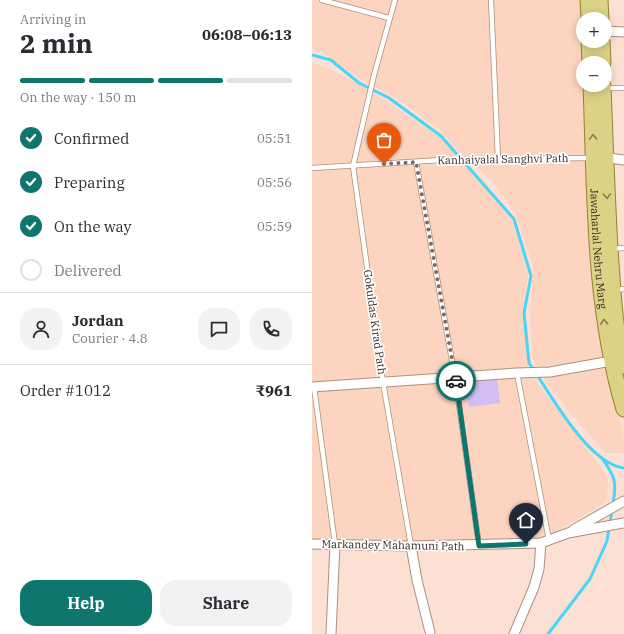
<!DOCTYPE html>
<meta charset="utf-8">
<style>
:root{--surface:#fff;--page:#f2f2f3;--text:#2b2b33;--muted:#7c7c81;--line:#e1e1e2;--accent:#0f766e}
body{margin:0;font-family:"IBM Plex Serif",serif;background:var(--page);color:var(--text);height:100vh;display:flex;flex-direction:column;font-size:15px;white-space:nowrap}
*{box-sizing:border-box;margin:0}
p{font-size:13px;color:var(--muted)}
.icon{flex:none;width:22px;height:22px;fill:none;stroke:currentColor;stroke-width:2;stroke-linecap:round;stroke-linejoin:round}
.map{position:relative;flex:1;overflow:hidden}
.side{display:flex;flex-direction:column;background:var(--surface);width:312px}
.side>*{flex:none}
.controls{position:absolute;left:264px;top:12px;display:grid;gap:8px}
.controls a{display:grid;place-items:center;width:36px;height:36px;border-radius:50%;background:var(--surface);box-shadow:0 2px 10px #0003;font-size:20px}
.pin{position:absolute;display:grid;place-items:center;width:34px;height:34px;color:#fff;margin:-41px -17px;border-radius:50% 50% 50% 0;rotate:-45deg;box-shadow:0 0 4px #0007}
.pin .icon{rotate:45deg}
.courier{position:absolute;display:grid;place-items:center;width:40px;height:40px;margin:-20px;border:3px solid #0f766e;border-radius:50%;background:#fff;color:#222;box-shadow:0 1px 5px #0007}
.head em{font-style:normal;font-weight:700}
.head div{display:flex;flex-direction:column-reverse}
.head{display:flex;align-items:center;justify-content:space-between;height:68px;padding:0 20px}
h1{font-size:26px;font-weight:700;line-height:30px}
.bar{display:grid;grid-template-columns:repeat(4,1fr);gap:6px 4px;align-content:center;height:48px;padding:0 20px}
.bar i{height:5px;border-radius:3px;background:var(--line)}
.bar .on{background:var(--accent)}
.bar p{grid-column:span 4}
.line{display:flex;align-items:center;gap:10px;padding:0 20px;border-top:1px solid var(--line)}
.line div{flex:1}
.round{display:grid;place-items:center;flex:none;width:42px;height:42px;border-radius:16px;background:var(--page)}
ol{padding:0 20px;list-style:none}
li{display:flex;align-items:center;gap:12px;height:44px}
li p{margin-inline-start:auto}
li .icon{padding:4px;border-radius:50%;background:var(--accent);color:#fff;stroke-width:4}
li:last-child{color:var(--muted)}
li i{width:22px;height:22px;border:2px solid var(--line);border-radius:50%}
.button{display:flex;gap:8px;margin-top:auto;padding:8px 20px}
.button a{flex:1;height:46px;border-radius:16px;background:var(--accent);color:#fff;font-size:16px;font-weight:700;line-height:46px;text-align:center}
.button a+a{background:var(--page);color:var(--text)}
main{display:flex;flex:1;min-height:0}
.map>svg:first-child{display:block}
.built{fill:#fdd4bf}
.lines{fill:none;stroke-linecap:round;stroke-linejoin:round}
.stream{stroke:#48d5f8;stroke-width:3}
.building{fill:#d2bef3}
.lane-casing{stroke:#ae8f7f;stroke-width:6}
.street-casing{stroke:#ae8f7f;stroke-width:11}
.primary-casing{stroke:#93842f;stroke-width:17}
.lane{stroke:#fff;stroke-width:4.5}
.street{stroke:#fff;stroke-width:9}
.primary{stroke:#dcd286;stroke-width:15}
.oneway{stroke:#897e54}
.done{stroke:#7b6a61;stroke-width:4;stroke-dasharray:0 7.2}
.route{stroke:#0f766e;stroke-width:5}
.labels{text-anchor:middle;stroke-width:3.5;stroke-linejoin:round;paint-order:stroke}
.street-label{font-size:11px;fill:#362a23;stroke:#fff}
</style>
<main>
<section class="side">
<div class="head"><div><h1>2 min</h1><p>Arriving in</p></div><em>06:08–06:13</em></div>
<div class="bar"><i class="on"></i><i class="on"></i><i class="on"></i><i></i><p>On the way · 150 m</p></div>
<ol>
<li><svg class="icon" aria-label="check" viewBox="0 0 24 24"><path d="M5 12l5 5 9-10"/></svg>Confirmed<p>05:51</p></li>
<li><svg class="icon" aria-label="check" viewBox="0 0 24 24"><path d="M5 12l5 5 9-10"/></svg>Preparing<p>05:56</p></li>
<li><svg class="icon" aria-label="check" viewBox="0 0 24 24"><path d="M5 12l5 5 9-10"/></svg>On the way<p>05:59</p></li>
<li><i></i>Delivered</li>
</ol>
<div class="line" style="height:72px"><a class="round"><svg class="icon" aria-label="person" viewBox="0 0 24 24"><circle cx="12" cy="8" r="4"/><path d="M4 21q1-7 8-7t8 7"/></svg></a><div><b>Jordan</b><p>Courier · 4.8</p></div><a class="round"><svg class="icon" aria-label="chat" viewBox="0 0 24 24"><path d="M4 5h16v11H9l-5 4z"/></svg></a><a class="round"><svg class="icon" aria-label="phone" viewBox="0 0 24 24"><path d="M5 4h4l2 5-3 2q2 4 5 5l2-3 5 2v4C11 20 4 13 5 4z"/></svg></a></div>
<div class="line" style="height:52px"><div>Order #1012</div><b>₹961</b></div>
<div class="button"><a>Help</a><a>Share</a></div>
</section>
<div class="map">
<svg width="312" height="634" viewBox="0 0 312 634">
<rect width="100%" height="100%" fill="#fbe0d3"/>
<g class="built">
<polygon points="0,0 273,0 271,19 271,85 275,85 293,359 312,438 312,453 294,453 259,414 233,380 221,359 218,319 221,266 203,212 181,182 146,150 127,129 90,102 44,76 10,52 0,49"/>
<polygon points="0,62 28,74 62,93 128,137 200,217 216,275 211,312 216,365 227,385 296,477 295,500 284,508 230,539 93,542 0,539"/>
</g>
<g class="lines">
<g class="stream">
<polyline points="0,55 19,60 47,83 77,98 129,136 202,219 219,276 212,313 217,363 222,370"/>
<path d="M225 375C243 402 278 464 312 468"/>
<path d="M290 458C303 477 305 481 301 504"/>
<polyline points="236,634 278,579 295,541 300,510"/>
</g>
</g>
<polygon class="building" points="185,377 188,403 157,407 153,381"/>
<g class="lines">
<g class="lane-casing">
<g id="lane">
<polyline points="10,0 77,18"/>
<polyline points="83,0 62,75 41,166 71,382 99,546"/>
<polyline points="179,0 186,159"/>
<polyline points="293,88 312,88"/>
<polyline points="104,162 143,377 167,545"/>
<polyline points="0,168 130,160 278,158"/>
<polyline points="300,249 312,248"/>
<polyline points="302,290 312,289"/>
<polyline points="205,373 237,540"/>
<polyline points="2,387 23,544"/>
</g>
</g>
<g class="street-casing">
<g id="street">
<polyline points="293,31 312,32"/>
<polyline points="290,157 312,160"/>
<polyline points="0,387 205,373 238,372 305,360"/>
<polyline points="261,530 312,501"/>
<polyline points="0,544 99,546 229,543 256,533 312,523"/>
<polyline points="99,546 105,580 118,632"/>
<polyline points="19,634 23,544"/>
<polyline points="202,634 222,587 227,569 229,543"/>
</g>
</g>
<g class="primary-casing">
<g id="primary">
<polyline points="276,0 277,19"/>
<polyline points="288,0 289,19"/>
<polyline points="277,41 278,63"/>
<polyline points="290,41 291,63"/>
<path id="s1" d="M279 85C283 193 281 305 312 409"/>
<path d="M291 85C293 140 295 194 298 249 301 288 302 328 312 366"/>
</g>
</g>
<use href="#lane" class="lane"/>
<use href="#street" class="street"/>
<use href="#primary" class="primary"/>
</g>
<defs><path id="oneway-chevron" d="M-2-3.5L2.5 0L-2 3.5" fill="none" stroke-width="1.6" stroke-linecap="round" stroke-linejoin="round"/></defs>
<g class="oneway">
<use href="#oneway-chevron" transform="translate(281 137) rotate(-92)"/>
<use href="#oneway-chevron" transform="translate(295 196) rotate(87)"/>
<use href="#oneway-chevron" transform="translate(292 322) rotate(-96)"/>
</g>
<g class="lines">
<polyline class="done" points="72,164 104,162 144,381"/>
<polyline class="route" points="144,381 167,546 214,544"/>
</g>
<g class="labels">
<g class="street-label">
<text transform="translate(191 159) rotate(-1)" y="4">Kanhaiyalal Sanghvi Path</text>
<text dy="4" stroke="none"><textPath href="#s1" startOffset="164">Jawaharlal Nehru Marg</textPath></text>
<text transform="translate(63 322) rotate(82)" y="4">Gokuldas Kirad Path</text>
<text transform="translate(81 545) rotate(1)" y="4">Markandey Mahamuni Path</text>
</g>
</g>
</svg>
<div class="controls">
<a>+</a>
<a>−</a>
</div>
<div class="pin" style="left:72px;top:164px;background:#ea580c"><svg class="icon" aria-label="bag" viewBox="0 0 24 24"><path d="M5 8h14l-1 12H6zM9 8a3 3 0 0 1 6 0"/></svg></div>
<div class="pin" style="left:214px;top:544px;background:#1f2937"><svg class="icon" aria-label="home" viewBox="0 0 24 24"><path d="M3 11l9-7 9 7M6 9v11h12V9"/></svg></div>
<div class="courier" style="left:144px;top:381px"><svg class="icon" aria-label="car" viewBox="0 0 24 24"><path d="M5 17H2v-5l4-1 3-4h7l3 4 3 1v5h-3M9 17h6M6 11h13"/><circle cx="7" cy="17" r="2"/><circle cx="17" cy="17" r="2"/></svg></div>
</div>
</main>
